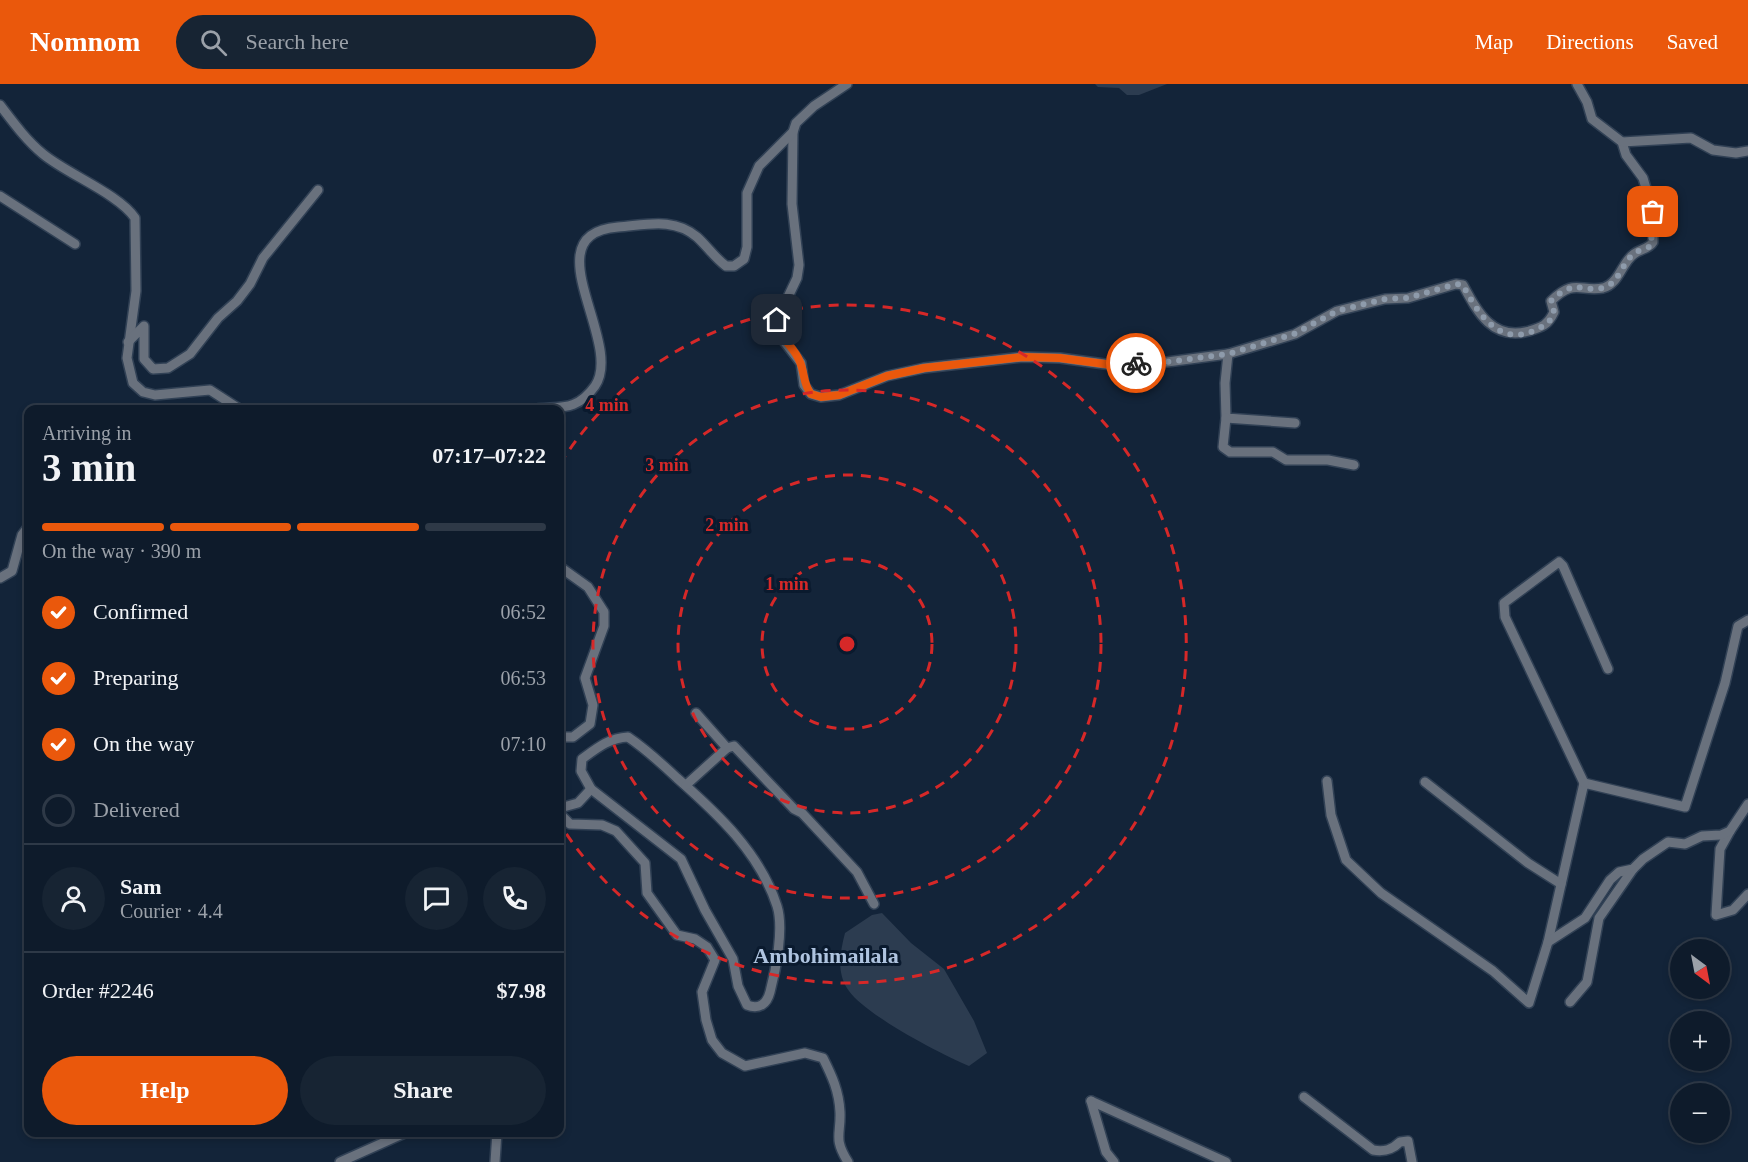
<!DOCTYPE html>
<meta charset="utf-8">
<style>
:root{--surface:#0e1b2b;--page:#172433;--text:#f1f3f6;--muted:#9ba1a9;--line:#2e3947;--accent:#ea580c}
body{margin:0;font-family:Georgia,serif;background:var(--page);color:var(--text);height:100vh;display:flex;flex-direction:column;font-size:22px;white-space:nowrap}
*{box-sizing:border-box;margin:0}
p{font-size:20px;color:var(--muted)}
.icon{flex:none;width:33px;height:33px;fill:none;stroke:currentColor;stroke-width:2;stroke-linecap:round;stroke-linejoin:round}
.map{position:relative;flex:1;overflow:hidden}
.sheet{position:absolute;left:24px;top:321px;width:540px;height:732px;display:flex;flex-direction:column;background:var(--surface);border-radius:12px;box-shadow:0 3px 9px #0003,0 0 0 2px var(--line)}
.sheet>*{flex:none}
.needle{width:39px;rotate:148deg}
.buttons{position:absolute;left:1670px;top:855px;display:grid;gap:12px}
.buttons a{display:grid;place-items:center;width:60px;height:60px;border-radius:50%;background:var(--surface);box-shadow:0 3px 9px #0003,0 0 0 2px var(--line);font-size:30px}
.pin{position:absolute;display:grid;place-items:center;width:51px;height:51px;color:#fff;margin:-26px;border-radius:12px;box-shadow:0 3px 9px #0006}
.courier{position:absolute;display:grid;place-items:center;width:60px;height:60px;margin:-30px;border:4px solid #ea580c;border-radius:50%;background:#fff;color:#222;box-shadow:0 2px 8px #0007}
.summary em{font-style:normal;font-weight:700}
.summary div{display:flex;flex-direction:column-reverse}
.summary{display:flex;align-items:center;justify-content:space-between;height:102px;padding:0 18px}
h1{font-size:39px;font-weight:700;line-height:45px}
.bar{display:grid;grid-template-columns:repeat(4,1fr);gap:9px 6px;align-content:center;height:72px;padding:0 18px}
.bar i{height:8px;border-radius:4px;background:var(--line)}
.bar .active{background:var(--accent)}
.bar p{grid-column:span 4}
.line{display:flex;align-items:center;gap:15px;padding:0 18px;border-top:2px solid var(--line)}
.line div{flex:1}
.round{display:grid;place-items:center;flex:none;width:63px;height:63px;border-radius:32px;background:var(--page)}
ol{padding:0 18px;list-style:none}
li{display:flex;align-items:center;gap:18px;height:66px}
li p{margin-inline-start:auto}
li .icon{padding:6px;border-radius:50%;background:var(--accent);color:#fff;stroke-width:4}
li:last-child{color:var(--muted)}
li i{width:33px;height:33px;border:3px solid var(--line);border-radius:50%}
.action{display:flex;gap:12px;margin-top:auto;padding:12px 18px}
.action a{flex:1;height:69px;border-radius:36px;background:var(--accent);color:#fff;font-size:24px;font-weight:700;line-height:69px;text-align:center}
.action a+a{background:var(--page);color:var(--text)}
header{display:flex;align-items:center;gap:36px;box-sizing:border-box;height:84px;padding:0 30px;background:var(--accent);color:#fff}
header strong{font-size:28px}
nav{display:flex;gap:33px;margin-inline-start:auto;font-size:21px}
.search{width:420px;height:54px;background:var(--page);display:flex;align-items:center;gap:15px;box-sizing:border-box;padding:0 21px;border-radius:33px;color:var(--muted);font-size:22px}
.map>svg:first-child{display:block}
.green{fill:#2c3c50}
.lines{fill:none;stroke-linecap:round;stroke-linejoin:round}
.minor-casing{stroke:#314155;stroke-width:12}
.minor{stroke:#69717d;stroke-width:9}
.done{stroke:#8e9bab;stroke-width:6;stroke-dasharray:0 10.8}
.route{stroke:#ea580c;stroke-width:8}
.ring{fill:none;stroke:#d62828;stroke-width:3;stroke-dasharray:10 8}
.labels{text-anchor:middle;stroke-width:6;stroke-linejoin:round;paint-order:stroke}
.district-label{font-size:22px;font-weight:bold;fill:#afc4e0;stroke:#0a1a2e}
.centre{fill:#d62828;stroke:#0a1a2e;stroke-width:3}
.ring-label{font-size:18px;text-anchor:middle;font-weight:bold;fill:#d62828;stroke:#0a1a2e;stroke-width:6;stroke-linejoin:round;paint-order:stroke}
</style>
<header>
<strong>Nomnom</strong>
<div class="search"><svg class="icon" aria-label="search" viewBox="0 0 24 24"><circle cx="10" cy="10" r="6"/><path d="M15 15l6 6"/></svg>Search here</div>
<nav><a>Map</a><a>Directions</a><a>Saved</a></nav>
</header>
<div class="map">
<svg width="1748" height="1078" viewBox="0 0 1748 1078">
<rect width="100%" height="100%" fill="#132439"/>
<g class="green">
<polygon points="1095,0 1167,0 1139,11 1127,11 1119,4 1098,3"/>
<path d="M882 829 911 859 944 885 974 937 987 969 969 982C940 970 866 931 849 907 836 890 840 868 845 849L872 831Z"/>
</g>
<g class="lines">
<g class="minor-casing">
<g id="minor">
<path d="M0 21C13 38 26 56 43 70 67 90 119 110 135 134L136 207 127 274 133 299 143 308 155 311 210 306 241 326"/>
<path d="M793 48 792 120 799 181 797 194 777 236 780 252 801 279 804 301 811 310 821 313 839 311 887 292 924 284 1023 273 1060 274 1112 281 1167 278 1228 270 1295 250 1337 227 1385 215 1408 214 1456 200 1463 201C1478 229 1493 257 1529 247 1542 243 1548 241 1554 228L1551 217C1575 194 1579 208 1603 204 1619 200 1622 178 1634 170 1640 165 1649 165 1653 158V128L1643 94 1626 71 1622 58 1592 35 1587 18 1577 0"/>
<polyline points="1622,58 1691,54 1713,66 1736,69 1748,67"/>
<polyline points="0,112 75,160"/>
<polyline points="128,258 144,242 144,275 153,285 168,284 190,270 218,234 237,217 250,200 263,174 318,106"/>
<polyline points="1228,270 1225,299 1226,334 1295,339"/>
<path d="M530 326C557 321 575 330 595 302 625 258 530 150 618 143 646 141 674 133 697 153 707 162 715 174 726 182H734L744 175 747 163V109L759 82 793 48 796 39 814 22 847 0"/>
<polyline points="1226,334 1223,363 1230,368 1273,368 1286,376 1328,376 1354,381"/>
<polyline points="560,483 588,503 604,528 604,542 585,594 593,621 590,640 573,653 560,653"/>
<polyline points="0,494 12,487 22,451 28,443"/>
<path d="M628 653C646 665 661 679 677 694 718 730 760 769 777 822 784 844 776 886 770 908 767 920 759 926 747 921L738 902 733 875 705 826 681 775 591 705 581 687 582 675C597 664 609 654 628 653Z"/>
<polyline points="727,664 734,662 794,725 802,729 857,788 874,820"/>
<polyline points="1327,697 1331,731 1346,776 1381,809 1493,887 1529,919 1548,858 1584,699 1685,723 1725,599 1738,542 1748,536"/>
<polyline points="1425,698 1528,779 1561,800"/>
<polyline points="1584,699 1505,533 1504,519 1559,478 1563,482 1608,585"/>
<polyline points="686,701 727,664 696,629"/>
<polyline points="560,724 578,719 591,705"/>
<path d="M560 730 570 740 602 741 616 747 645 779 647 809 677 851 695 855 707 863 715 876 702 908 706 936 712 956 722 969 745 982 805 969 823 974C832 992 839 1007 840 1028 841 1051 833 1054 848 1078"/>
<polyline points="1730,747 1720,765 1716,831 1733,826 1748,810"/>
<polyline points="1548,858 1585,834 1610,796 1619,788 1633,785 1643,775 1668,758 1685,760 1702,752 1721,751 1730,747 1748,720"/>
<polyline points="1570,918 1587,898 1599,834 1633,785"/>
<path d="M1304 1013 1373 1066C1384 1068 1392 1066 1400 1058L1408 1057 1412 1078"/>
<polyline points="1091,1017 1226,1078"/>
<polyline points="1091,1017 1106,1068 1114,1078"/>
<polyline points="340,1078 407,1048"/>
<polyline points="495,1078 497,1048"/>
</g>
</g>
<use href="#minor" class="minor"/>
</g>
<g class="lines">
<path class="done" d="M1136 279 1167 278 1228 270 1294 250 1337 227 1385 215 1408 214 1456 200 1463 201C1482 238 1506 269 1549 238L1554 228 1551 217C1575 194 1579 208 1603 204 1619 200 1622 178 1634 170 1639 166 1646 164 1651 162L1653 128"/>
<path class="route" d="M777 236C781 259 793 260 800 278 805 290 803 300 811 310L821 313 839 311 887 292 924 284 1023 273 1060 274 1112 281 1136 279"/>
</g>
<g class="ring">
<circle cx="847" cy="560" r="85"/>
<circle cx="847" cy="560" r="169"/>
<circle cx="847" cy="560" r="254"/>
<path d="M560 380A339 339 0 1 1 560 740"/>
</g>
<g class="labels">
<g class="district-label">
<text x="826" y="879">Ambohimailala</text>
</g>
</g>
<circle cx="847" cy="560" r="9" class="centre"/>
<g class="ring-label">
<text x="607" y="327">4 min</text>
<text x="667" y="387">3 min</text>
<text x="727" y="447">2 min</text>
<text x="787" y="506">1 min</text>
</g>
</svg>
<div class="buttons">
<a><svg class="needle" viewBox="-14 -14 28 28"><path d="M0-13l5 13h-10z" fill="#e53935"/><path d="M0 13l5-13h-10z" fill="#9ba1a9"/></svg></a>
<a>+</a>
<a>−</a>
</div>
<div class="pin" style="left:1653px;top:128px;background:#ea580c"><svg class="icon" aria-label="bag" viewBox="0 0 24 24"><path d="M5 8h14l-1 12H6zM9 8a3 3 0 0 1 6 0"/></svg></div>
<div class="pin" style="left:777px;top:236px;background:#1f2937"><svg class="icon" aria-label="home" viewBox="0 0 24 24"><path d="M3 11l9-7 9 7M6 9v11h12V9"/></svg></div>
<div class="courier" style="left:1136px;top:279px"><svg class="icon" aria-label="bike" viewBox="0 0 24 24"><circle cx="6" cy="16" r="4"/><circle cx="18" cy="16" r="4"/><path d="M6 16l4-8h5l3 8M10 8l3 8H6M13 5h3"/></svg></div>
<section class="sheet">
<div class="summary"><div><h1>3 min</h1><p>Arriving in</p></div><em>07:17–07:22</em></div>
<div class="bar"><i class="active"></i><i class="active"></i><i class="active"></i><i></i><p>On the way · 390 m</p></div>
<ol>
<li><svg class="icon" aria-label="check" viewBox="0 0 24 24"><path d="M5 12l5 5 9-10"/></svg>Confirmed<p>06:52</p></li>
<li><svg class="icon" aria-label="check" viewBox="0 0 24 24"><path d="M5 12l5 5 9-10"/></svg>Preparing<p>06:53</p></li>
<li><svg class="icon" aria-label="check" viewBox="0 0 24 24"><path d="M5 12l5 5 9-10"/></svg>On the way<p>07:10</p></li>
<li><i></i>Delivered</li>
</ol>
<div class="line" style="height:108px"><a class="round"><svg class="icon" aria-label="person" viewBox="0 0 24 24"><circle cx="12" cy="8" r="4"/><path d="M4 21q1-7 8-7t8 7"/></svg></a><div><b>Sam</b><p>Courier · 4.4</p></div><a class="round"><svg class="icon" aria-label="chat" viewBox="0 0 24 24"><path d="M4 5h16v11H9l-5 4z"/></svg></a><a class="round"><svg class="icon" aria-label="phone" viewBox="0 0 24 24"><path d="M5 4h4l2 5-3 2q2 4 5 5l2-3 5 2v4C11 20 4 13 5 4z"/></svg></a></div>
<div class="line" style="height:78px"><div>Order #2246</div><b>$7.98</b></div>
<div class="action"><a>Help</a><a>Share</a></div>
</section>
</div>
